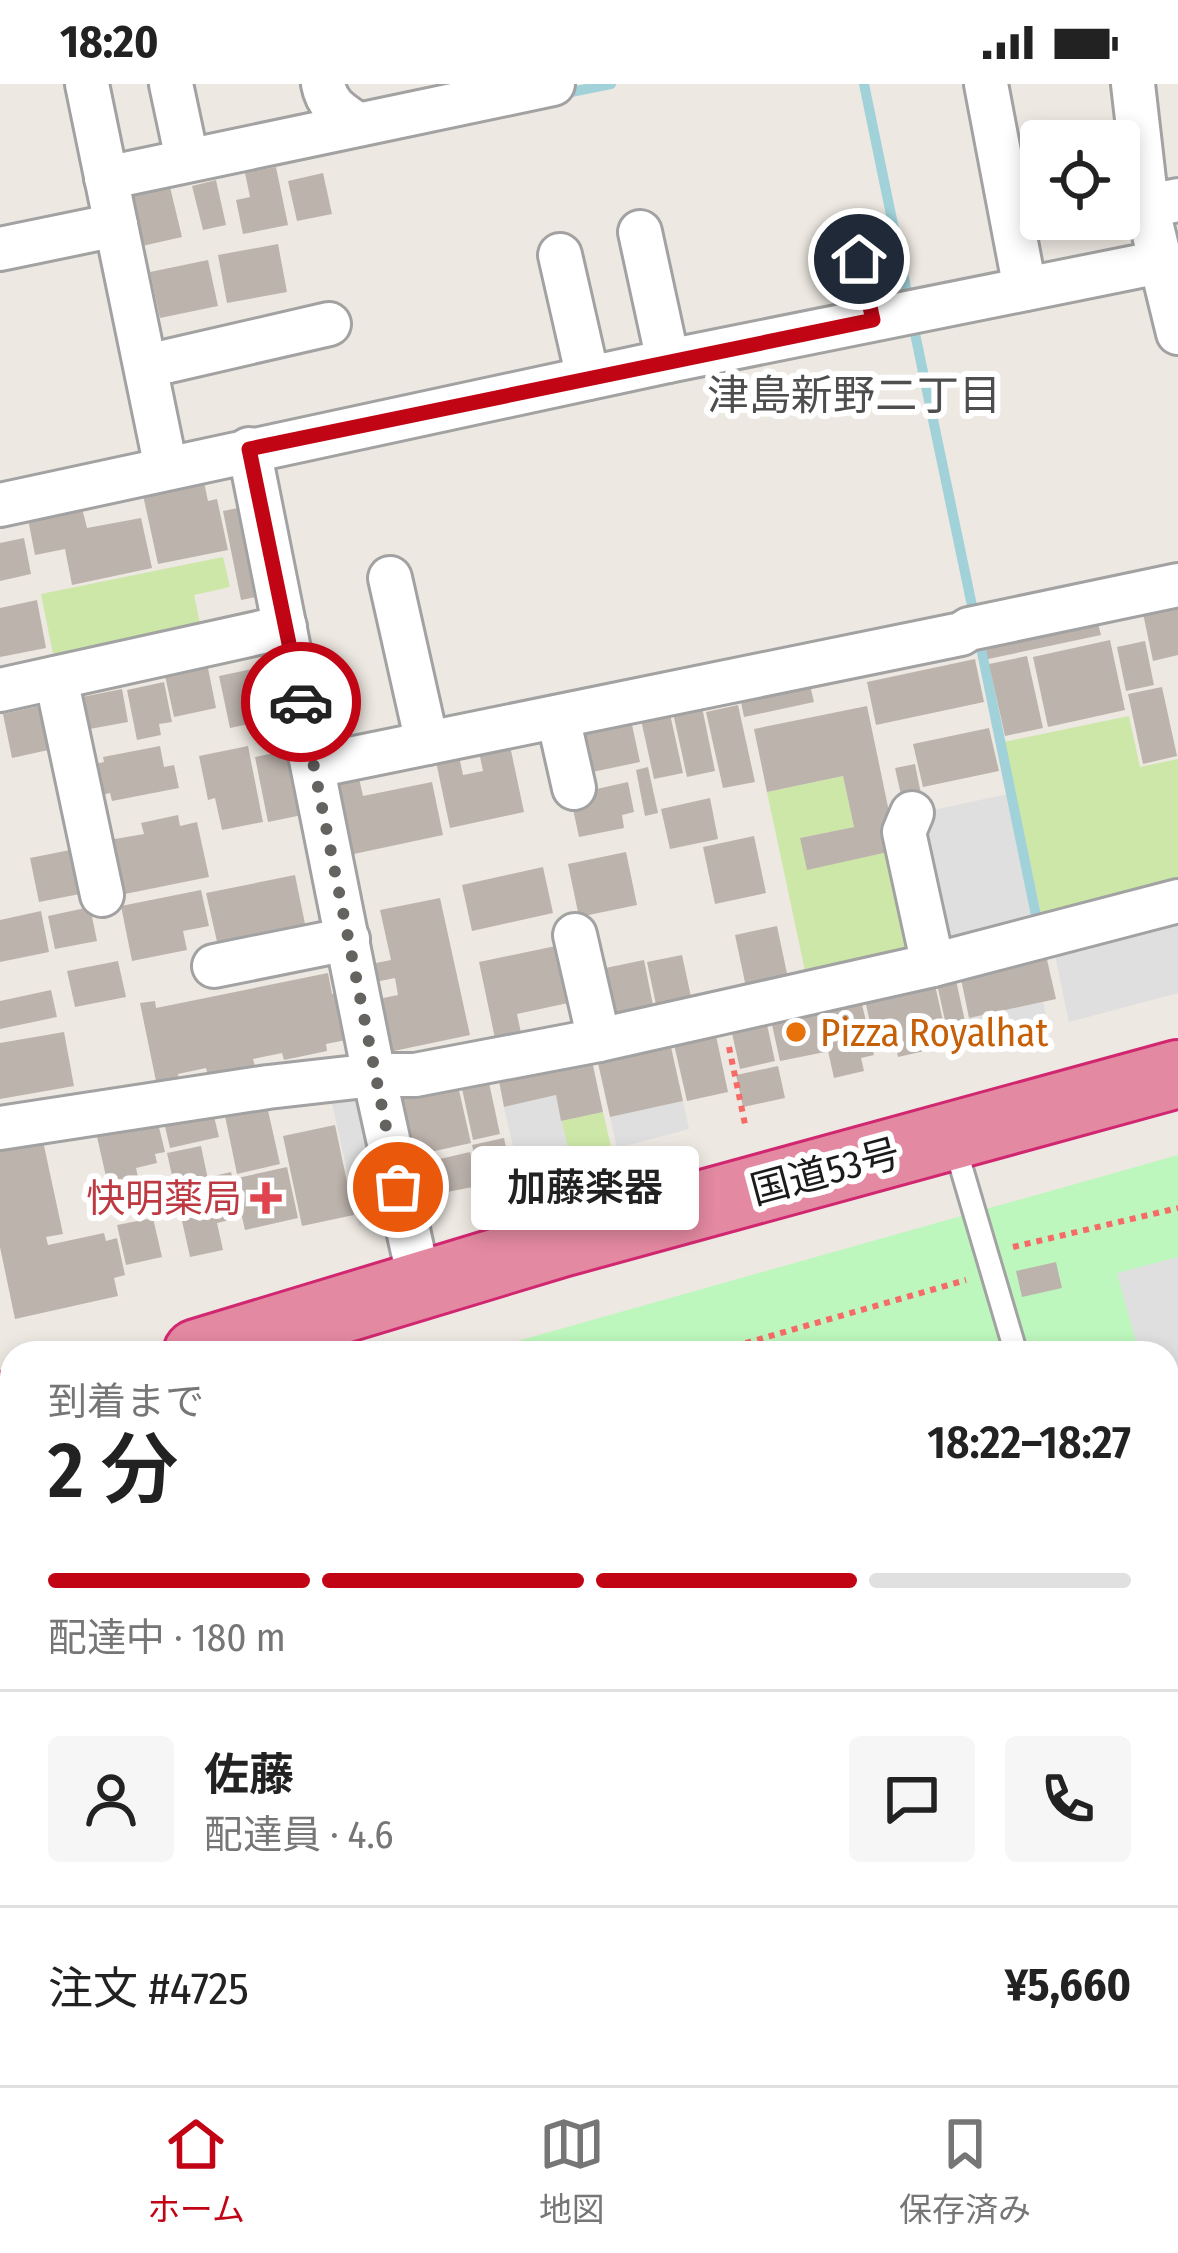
<!DOCTYPE html>
<html lang="ja">
<meta charset="utf-8">
<style>
:root{--surface:#fff;--page:#f6f6f6;--text:#222;--muted:#767676;--line:#e0e0e0;--accent:#c20515}
body{margin:0;font-family:"Fira Sans Condensed","Noto Sans JP",sans-serif;background:var(--page);color:var(--text);height:100vh;display:flex;flex-direction:column;font-size:45px;white-space:nowrap}
*{box-sizing:border-box;margin:0}
p{font-size:39px;color:var(--muted)}
.icon{flex:none;width:66px;height:66px;fill:none;stroke:currentColor;stroke-width:2;stroke-linecap:round;stroke-linejoin:round}
.map{position:relative;flex:1;overflow:hidden}
.details{position:absolute;left:0px;top:1257px;width:1179px;height:744px;display:flex;flex-direction:column;background:var(--surface);border-radius:36px 36px 0 0;box-shadow:0 6px 18px #0003}
.details>*{flex:none}
.controls{position:absolute;left:1020px;top:36px;display:grid;gap:24px}
.controls a{display:grid;place-items:center;width:120px;height:120px;border-radius:12px;background:var(--surface);box-shadow:0 6px 18px #0003;font-size:60px}
.pin{position:absolute;display:grid;place-items:center;width:102px;height:102px;color:#fff;margin:-51px;border:6px solid #fff;border-radius:50%;box-shadow:0 3px 12px #0007}
.courier{position:absolute;display:grid;place-items:center;width:120px;height:120px;margin:-60px;border:9px solid #c20515;border-radius:50%;background:#fff;color:#222;box-shadow:0 3px 15px #0007}
.bubble{position:absolute;height:84px;border-radius:12px;background:var(--surface);box-shadow:0 6px 18px #0003;font-size:39px;font-weight:600;line-height:84px;text-align:center}
.head em{font-style:normal;font-weight:600}
.head div{display:flex;flex-direction:column-reverse}
.head{display:flex;align-items:center;justify-content:space-between;height:204px;padding:0 48px}
h1{font-size:78px;font-weight:600;line-height:90px}
.bar{display:grid;grid-template-columns:repeat(4,1fr);gap:18px 12px;align-content:center;height:144px;padding:0 48px}
.bar i{height:15px;border-radius:9px;background:var(--line)}
.bar .selected{background:var(--accent)}
.bar p{grid-column:span 4}
.line{display:flex;align-items:center;gap:30px;padding:0 48px;border-top:3px solid var(--line)}
.line div{flex:1}
.round{display:grid;place-items:center;flex:none;width:126px;height:126px;border-radius:12px;background:var(--page)}
.status{display:flex;justify-content:space-between;align-items:center;height:84px;padding:0 60px;background:var(--surface);direction:ltr}
.status svg{height:33px;fill:currentColor}
.tab-bar{display:flex;justify-content:space-around;align-items:center;height:168px;border-top:3px solid var(--line);background:var(--surface);font-size:33px;color:var(--muted)}
.tab-bar a{display:grid;justify-items:center;gap:6px}
.tab-bar .selected{color:var(--accent)}
.map>svg:first-child{display:block}
.grass{fill:#cce7a7}
.park{fill:#bdf7bd}
.pitch{fill:#7fdbb0}
.parking{fill:#dfdfdf}
.lines{fill:none;stroke-linecap:round;stroke-linejoin:round}
.stream{stroke:#a1d2da;stroke-width:10}
.building{fill:#bdb3ad}
.lane-casing{stroke:#a2a2a2;stroke-width:27}
.street-casing{stroke:#a2a2a2;stroke-width:48}
.highway-casing{stroke:#d12770;stroke-width:72}
.path{stroke:#f66b68;stroke-width:6;stroke-dasharray:6 6;stroke-linecap:butt}
.lane{stroke:#fff;stroke-width:21}
.street{stroke:#fff;stroke-width:42}
.highway{stroke:#e389a1;stroke-width:66}
.done{stroke:#646360;stroke-width:12;stroke-dasharray:0 21.6}
.route{stroke:#c20515;stroke-width:15}
.food-dot{fill:#e8710a;stroke:#fff;stroke-width:4.5}
.health-dot{fill:#e0444e;stroke:#fff;stroke-width:4.5}
.labels{text-anchor:middle;stroke-width:12;stroke-linejoin:round;paint-order:stroke}
.food-label{font-size:39px;fill:#c56008;stroke:#fff;text-anchor:start}
.street-label{font-size:39px;fill:#1b1b1b;stroke:#fff}
.health-label{font-size:39px;fill:#be3a42;stroke:#fff;text-anchor:end}
.neighbourhood-label{font-size:42px;fill:#4e4e4e;stroke:#fff}
</style>
<div class="status"><b>18:20</b><svg viewBox="0 0 49 12"><path d="M0 12V9h3v3zM5 12V6h3v6zM10 12V3h3v9zM15 12V0h3v12zM26 1h20v11H26zM47 4h2v5h-2z"/></svg></div>
<div class="map">
<svg width="1178" height="2001" viewBox="0 0 1178 2001">
<rect width="100%" height="100%" fill="#ede8e1"/>
<g class="grass">
<polygon points="223,473 230,503 194,511 203,554 56,585 41,510"/>
<polygon points="1129,632 1140,683 1178,675 1178,806 1043,839 1004,658"/>
<polygon points="843,692 854,743 801,754 808,785 897,766 921,877 808,901 767,708"/>
<polygon points="603,1028 611,1063 570,1074 561,1037"/>
</g>
<polygon class="park" points="1178,1071 1178,2001 0,2001 0,1405 12,1401 12,1989 1167,1989 1167,1269 475,1269"/>
<polygon class="pitch" points="1167,1952 1178,2001 333,2001 377,1989 1167,1989"/>
<g class="parking">
<polygon points="1008,710 1034,838 937,861 929,830 924,728"/>
<polygon points="1178,830 1178,909 1069,938 1053,862"/>
<polygon points="1043,918 1049,944 975,961 969,934"/>
<polygon points="366,1001 395,1133 359,1142 329,1005"/>
<polygon points="556,1011 570,1074 519,1089 504,1023"/>
<polygon points="683,1017 689,1045 617,1064 610,1033"/>
<polygon points="1178,1173 1178,1382 1171,1384 1167,1369 1167,1269 1139,1269 1117,1189"/>
</g>
<g class="lines">
<g class="stream">
<polyline points="864,0 909,218"/>
<polyline points="561,10 611,0"/>
<polyline points="913,240 975,536"/>
<polyline points="979,554 1038,841"/>
</g>
</g>
<g class="building">
<polygon points="276,83 288,141 243,150 236,116 250,113 245,89"/>
<polygon points="323,89 332,130 297,137 288,97"/>
<polygon points="216,96 226,141 203,146 192,102"/>
<polygon points="170,103 182,153 142,162 130,112"/>
<polygon points="278,160 287,208 227,219 218,171"/>
<polygon points="208,176 218,222 160,234 150,188"/>
<polygon points="204,398 208,417 217,415 228,466 158,480 143,411"/>
<polygon points="253,421 272,510 241,516 223,427"/>
<polygon points="82,424 87,444 141,434 152,484 72,501 65,465 35,471 28,435"/>
<polygon points="24,454 31,490 0,497 0,459"/>
<polygon points="1178,512 1178,571 1153,577 1141,520"/>
<polygon points="37,516 46,564 0,573 0,524"/>
<polygon points="1095,527 1101,551 988,575 983,551"/>
<polygon points="1110,556 1125,626 1048,643 1033,573"/>
<polygon points="1145,557 1154,601 1126,607 1117,563"/>
<polygon points="1027,572 1043,644 1005,652 989,580"/>
<polygon points="975,575 984,618 876,641 867,598"/>
<polygon points="207,579 216,624 174,633 164,587"/>
<polygon points="281,579 292,631 230,644 219,592"/>
<polygon points="808,593 814,618 744,633 739,608"/>
<polygon points="164,598 172,638 159,640 161,651 137,656 127,606"/>
<polygon points="1162,603 1177,672 1143,680 1128,610"/>
<polygon points="122,605 128,638 84,646 77,614"/>
<polygon points="53,619 62,663 12,674 3,630"/>
<polygon points="738,621 755,698 723,704 706,628"/>
<polygon points="867,622 897,766 807,786 800,754 854,743 843,692 767,708 754,645"/>
<polygon points="702,623 715,687 687,693 673,629"/>
<polygon points="670,630 683,689 654,695 641,636"/>
<polygon points="631,636 640,678 578,691 569,649"/>
<polygon points="989,644 999,687 923,703 913,660"/>
<polygon points="509,657 524,728 450,744 435,673 458,668 463,691 483,687 478,663"/>
<polygon points="160,662 164,683 174,681 179,704 112,717 110,709 97,712 91,681 104,678 103,673"/>
<polygon points="248,662 263,738 222,746 215,714 208,716 199,672"/>
<polygon points="299,664 312,729 268,738 255,673"/>
<polygon points="915,680 922,715 903,720 895,684"/>
<polygon points="648,683 658,729 645,732 636,686"/>
<polygon points="359,694 363,712 432,698 443,751 349,771 333,699"/>
<polygon points="628,698 634,728 622,731 624,744 579,753 570,711"/>
<polygon points="710,714 718,755 670,765 661,725"/>
<polygon points="178,731 180,742 197,738 209,793 120,811 109,756 144,750 141,739"/>
<polygon points="754,752 766,809 715,820 703,763"/>
<polygon points="85,763 95,807 39,818 30,774"/>
<polygon points="626,768 637,821 579,833 568,780"/>
<polygon points="543,783 553,829 472,847 462,801"/>
<polygon points="295,791 306,845 218,862 206,809"/>
<polygon points="201,806 209,842 183,847 187,866 132,877 121,822"/>
<polygon points="440,814 470,951 389,968 378,915 398,911 395,894 375,898 371,880 391,876 380,826"/>
<polygon points="90,823 97,857 55,865 48,832"/>
<polygon points="41,827 49,868 0,878 0,836"/>
<polygon points="777,842 789,899 747,908 735,851"/>
<polygon points="570,859 582,916 517,930 523,958 497,964 479,878"/>
<polygon points="682,871 693,922 658,930 647,878"/>
<polygon points="1046,871 1056,915 969,934 959,885"/>
<polygon points="644,876 654,926 601,937 591,887"/>
<polygon points="118,877 126,913 75,923 67,887"/>
<polygon points="954,887 970,960 951,964 935,891"/>
<polygon points="328,889 332,910 347,907 356,954 326,960 327,967 284,976 282,969 253,975 255,982 208,991 206,984 178,990 179,998 157,1002 140,919 155,917 156,924"/>
<polygon points="933,892 945,946 925,950 929,966 898,973 895,957 875,961 863,907"/>
<polygon points="51,906 57,933 0,945 0,917"/>
<polygon points="860,912 874,971 861,974 864,987 834,994 818,921"/>
<polygon points="814,918 825,968 780,977 769,927"/>
<polygon points="766,936 775,977 740,985 731,945"/>
<polygon points="715,947 728,1008 687,1017 673,956"/>
<polygon points="64,948 74,1002 0,1015 0,959"/>
<polygon points="671,963 683,1017 610,1033 598,979"/>
<polygon points="591,972 603,1028 561,1037 556,1011 504,1023 498,992"/>
<polygon points="778,982 785,1014 743,1023 736,991"/>
<polygon points="488,994 500,1050 473,1056 461,1000"/>
<polygon points="458,1002 471,1059 403,1074 391,1017"/>
<polygon points="267,1022 280,1080 237,1090 225,1032"/>
<polygon points="212,1024 219,1053 170,1064 163,1034"/>
<polygon points="156,1031 165,1068 155,1070 157,1079 136,1084 142,1112 112,1119 95,1044"/>
<polygon points="335,1041 354,1131 302,1142 283,1052"/>
<polygon points="504,1054 512,1092 481,1099 472,1061"/>
<polygon points="43,1057 63,1150 46,1153 48,1161 104,1149 106,1157 117,1154 125,1191 114,1194 118,1212 15,1235 0,1163 0,1067"/>
<polygon points="201,1062 211,1110 209,1093 231,1088 233,1095 287,1083 298,1134 245,1146 242,1133 217,1139 223,1166 190,1173 167,1069"/>
<polygon points="470,1068 478,1102 447,1108 440,1075"/>
<polygon points="432,1076 440,1112 408,1119 401,1083"/>
<polygon points="153,1134 162,1173 126,1181 117,1141"/>
<polygon points="1056,1178 1062,1204 1022,1213 1016,1187"/>
<polygon points="1,1539 12,1578 12,1842 0,1846"/>
</g>
<g class="lines">
<g class="lane-casing">
<g id="lane">
<polyline points="954,1059 1016,1269"/>
<polyline points="1167,1403 1178,1400"/>
<polyline points="1167,1731 1178,1771"/>
<polyline points="0,1991 12,1988"/>
</g>
</g>
<g class="street-casing">
<g id="street">
<polyline points="87,0 166,384"/>
<polyline points="171,0 187,75"/>
<path d="M323 0C327 21 339 28 357 40"/>
<polyline points="986,0 1025,205"/>
<polyline points="1133,0 1147,122"/>
<polyline points="106,94 553,0"/>
<polyline points="1178,116 1147,122 1178,249"/>
<polyline points="640,148 668,277"/>
<polyline points="0,165 116,141"/>
<polyline points="560,171 588,294"/>
<polyline points="859,175 873,235"/>
<polyline points="147,282 329,240"/>
<polyline points="249,365 374,991 420,1200"/>
<polyline points="0,421 668,277 1160,178"/>
<polyline points="390,494 427,659"/>
<polyline points="56,594 102,811"/>
<polyline points="0,606 285,543"/>
<polyline points="558,633 574,704"/>
<polyline points="315,682 961,550 969,545 1178,501"/>
<polyline points="912,729 904,748 933,881"/>
<polyline points="575,851 599,956"/>
<polyline points="214,882 348,855"/>
<polyline points="0,1044 268,1003 374,991 415,991 599,956 933,881 1178,817"/>
</g>
</g>
<g class="highway-casing">
<g id="highway">
<polyline points="197,1269 561,1159 1178,990"/>
<polyline points="0,1324 12,1320"/>
</g>
</g>
<g class="path">
<polyline points="729,963 746,1045"/>
<polyline points="1013,1163 1178,1124"/>
<polyline points="711,1269 966,1196"/>
<polyline points="0,1476 12,1472"/>
<polyline points="1167,1676 1178,1673"/>
<polyline points="0,1878 12,1875"/>
</g>
<use href="#lane" class="lane"/>
<use href="#street" class="street"/>
<use href="#highway" class="highway"/>
</g>
<g class="lines">
<polyline class="done" points="301,618 398,1103"/>
<polyline class="route" points="301,618 249,365 873,236 859,175"/>
</g>
<circle class="food-dot" cx="796" cy="948" r="12"/>
<path class="health-dot" d="M260 1096h12v12h12v12h-12v12h-12v-12h-12v-12h12z"/>
<g class="labels">
<g class="food-label">
<text x="820" y="962">Pizza Royalhat</text>
</g>
<g class="street-label">
<text transform="translate(825 1087) rotate(-15)" y="14">国道53号</text>
</g>
<g class="health-label">
<text x="242" y="1128">快明薬局</text>
</g>
<g class="neighbourhood-label">
<text x="854" y="326">津島新野二丁目</text>
</g>
</g>
</svg>
<div class="controls">
<a><svg class="icon" aria-label="locate" viewBox="0 0 24 24"><circle cx="12" cy="12" r="6"/><path d="M12 2v4M12 18v4M2 12h4M18 12h4"/></svg></a>
</div>
<div class="pin" style="left:398px;top:1103px;background:#ea580c"><svg class="icon" aria-label="bag" viewBox="0 0 24 24"><path d="M5 8h14l-1 12H6zM9 8a3 3 0 0 1 6 0"/></svg></div>
<div class="pin" style="left:859px;top:175px;background:#1f2937"><svg class="icon" aria-label="home" viewBox="0 0 24 24"><path d="M3 11l9-7 9 7M6 9v11h12V9"/></svg></div>
<div class="courier" style="left:301px;top:618px"><svg class="icon" aria-label="car" viewBox="0 0 24 24"><path d="M5 17H2v-5l4-1 3-4h7l3 4 3 1v5h-3M9 17h6M6 11h13"/><circle cx="7" cy="17" r="2"/><circle cx="17" cy="17" r="2"/></svg></div>
<div class="bubble" style="left:471px;top:1062px;width:228px">加藤楽器</div>
<section class="details">
<div class="head"><div><h1>2 分</h1><p>到着まで</p></div><em>18:22–18:27</em></div>
<div class="bar"><i class="selected"></i><i class="selected"></i><i class="selected"></i><i></i><p>配達中 · 180 m</p></div>
<div class="line" style="height:216px"><a class="round"><svg class="icon" aria-label="person" viewBox="0 0 24 24"><circle cx="12" cy="8" r="4"/><path d="M4 21q1-7 8-7t8 7"/></svg></a><div><b>佐藤</b><p>配達員 · 4.6</p></div><a class="round"><svg class="icon" aria-label="chat" viewBox="0 0 24 24"><path d="M4 5h16v11H9l-5 4z"/></svg></a><a class="round"><svg class="icon" aria-label="phone" viewBox="0 0 24 24"><path d="M5 4h4l2 5-3 2q2 4 5 5l2-3 5 2v4C11 20 4 13 5 4z"/></svg></a></div>
<div class="line" style="height:156px"><div>注文 #4725</div><b>¥5,660</b></div>
</section>
</div>
<nav class="tab-bar">
<a class="selected"><svg class="icon" aria-label="home" viewBox="0 0 24 24"><path d="M3 11l9-7 9 7M6 9v11h12V9"/></svg>ホーム</a>
<a><svg class="icon" aria-label="map" viewBox="0 0 24 24"><path d="M3 6l6-2 6 2 6-2v14l-6 2-6-2-6 2zM9 4v14M15 6v14"/></svg>地図</a>
<a><svg class="icon" aria-label="saved" viewBox="0 0 24 24"><path d="M7 4h10v16l-5-4-5 4z"/></svg>保存済み</a>
</nav>
